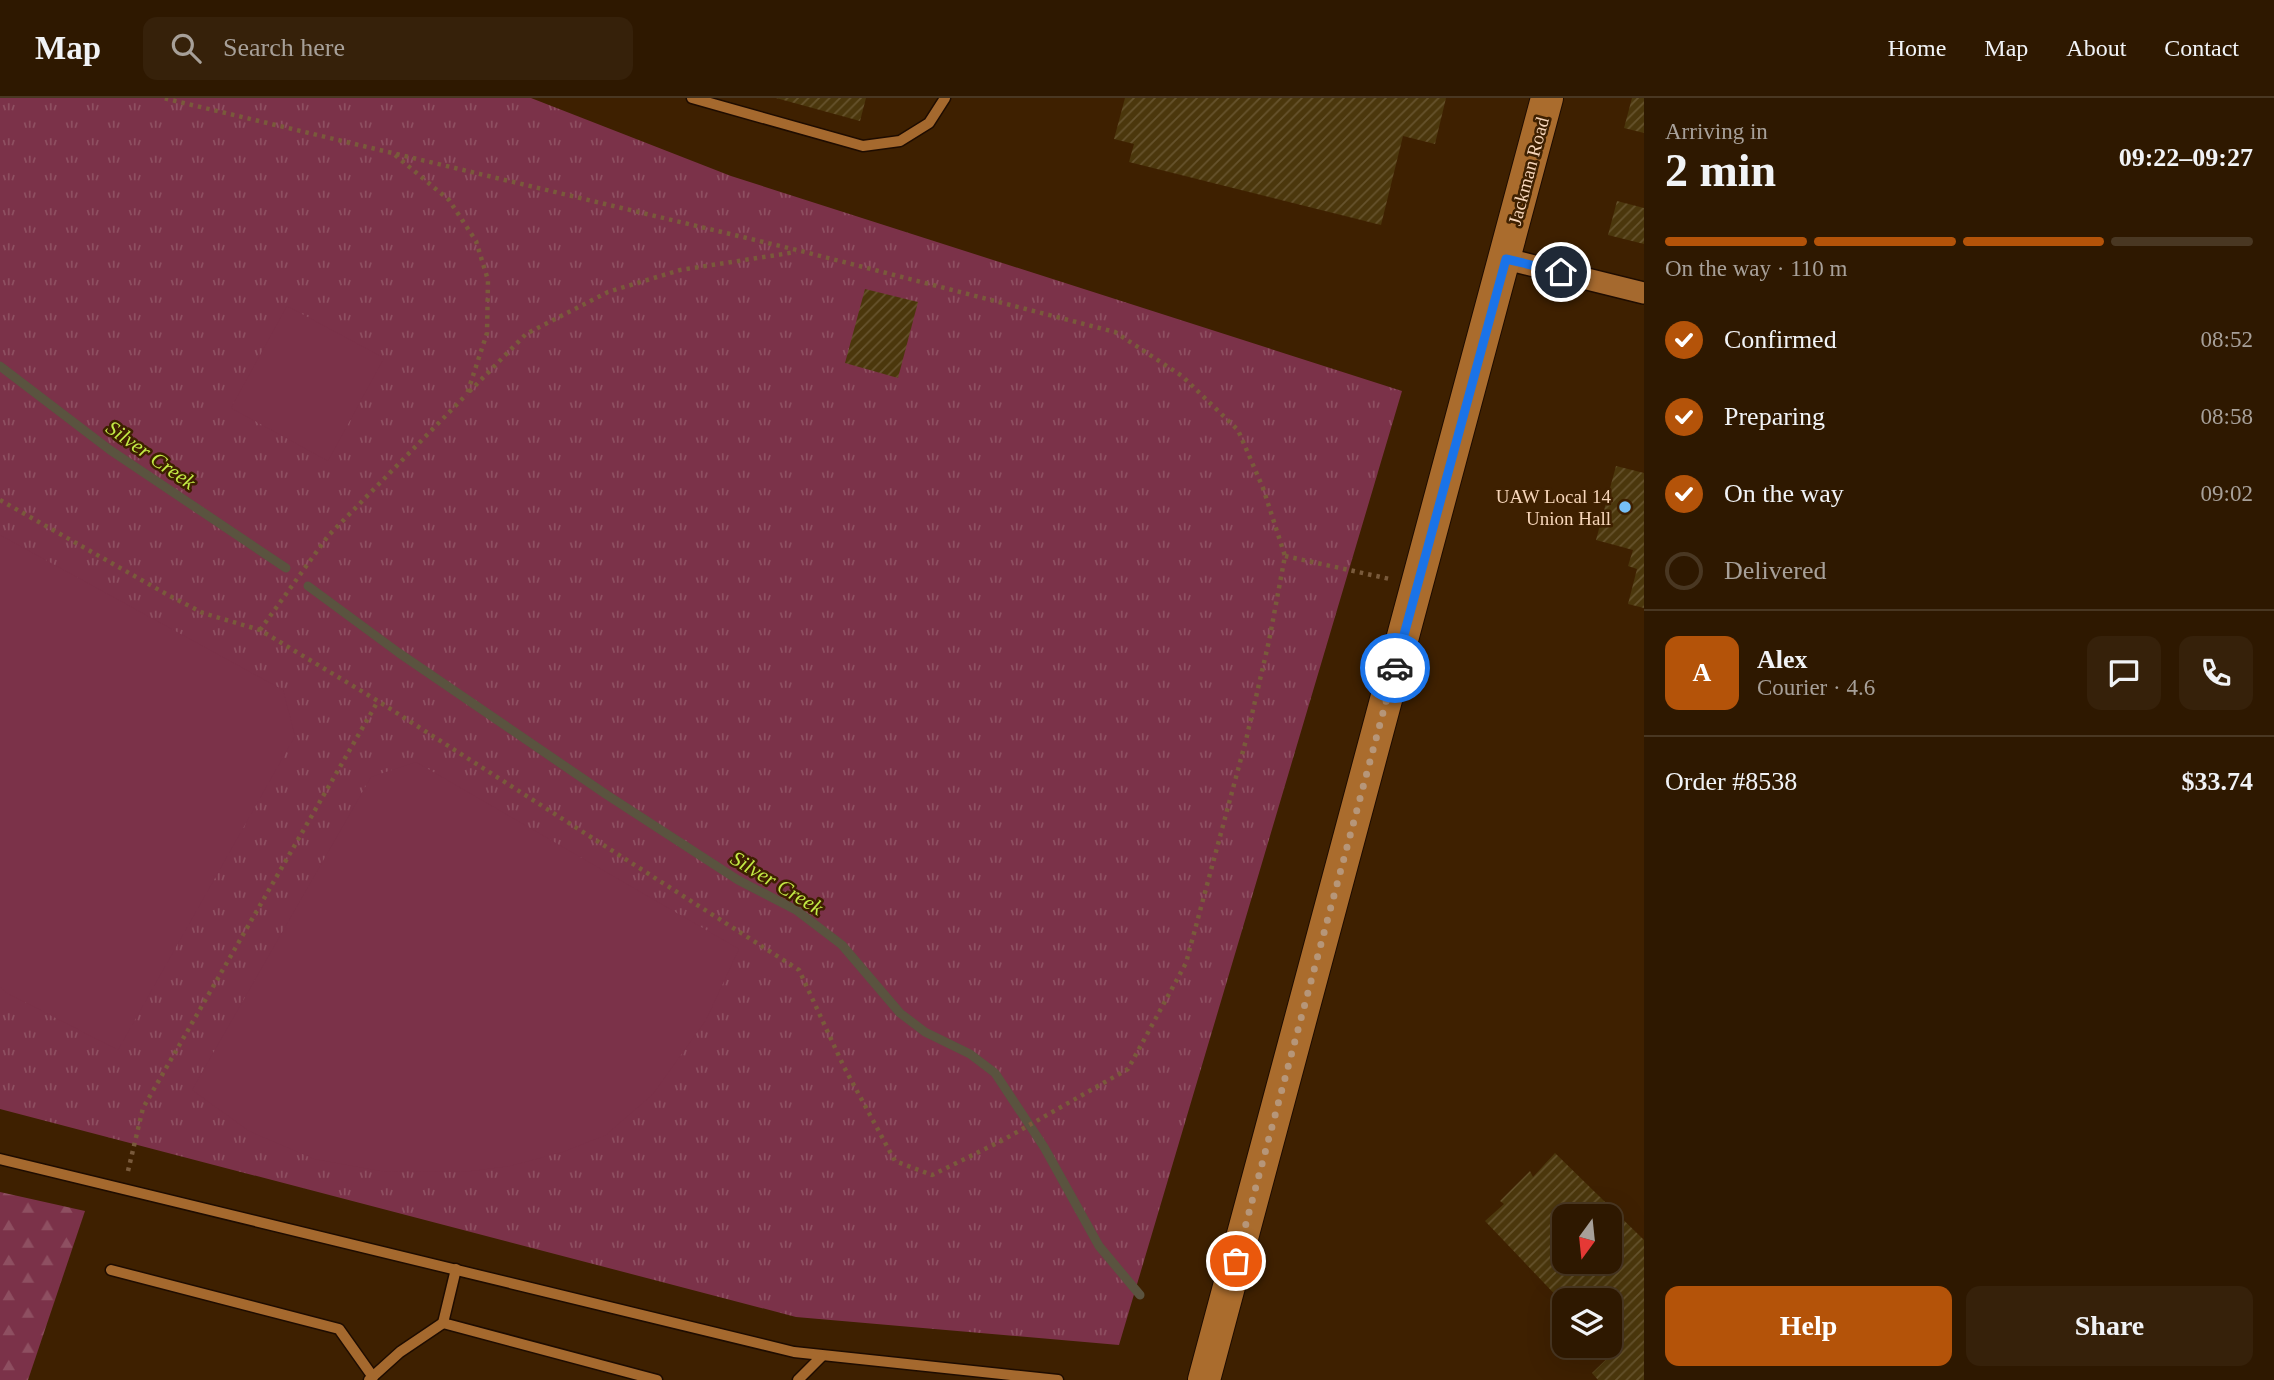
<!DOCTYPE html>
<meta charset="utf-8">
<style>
:root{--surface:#2e1800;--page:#36210a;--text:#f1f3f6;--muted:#a7a099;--line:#493722;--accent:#b45309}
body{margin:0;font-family:"Times New Roman",serif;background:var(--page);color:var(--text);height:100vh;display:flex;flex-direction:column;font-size:26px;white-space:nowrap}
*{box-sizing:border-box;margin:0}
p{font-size:23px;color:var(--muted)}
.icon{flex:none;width:38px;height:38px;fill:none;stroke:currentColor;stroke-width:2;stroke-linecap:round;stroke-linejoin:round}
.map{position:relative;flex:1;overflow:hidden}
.panel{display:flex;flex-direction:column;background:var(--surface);width:630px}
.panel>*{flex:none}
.needle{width:46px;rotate:195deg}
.tools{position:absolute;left:1552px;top:1106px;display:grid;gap:14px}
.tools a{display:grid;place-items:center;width:70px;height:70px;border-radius:14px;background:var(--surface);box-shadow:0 7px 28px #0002,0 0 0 2px var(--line);font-size:35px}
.pin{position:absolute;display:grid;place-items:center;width:60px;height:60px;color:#fff;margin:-30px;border:4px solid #fff;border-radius:50%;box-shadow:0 2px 7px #0007}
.courier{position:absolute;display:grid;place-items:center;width:70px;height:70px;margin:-35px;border:5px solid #1a73e8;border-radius:50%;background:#fff;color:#222;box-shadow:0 2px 9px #0007}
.summary em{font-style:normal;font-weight:800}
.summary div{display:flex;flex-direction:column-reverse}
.summary{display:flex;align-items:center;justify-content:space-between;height:119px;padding:0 21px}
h1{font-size:46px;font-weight:800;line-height:52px}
.bar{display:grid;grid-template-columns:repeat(4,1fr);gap:10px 7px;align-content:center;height:84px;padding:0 21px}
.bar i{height:9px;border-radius:5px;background:var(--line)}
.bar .current{background:var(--accent)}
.bar p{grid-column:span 4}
.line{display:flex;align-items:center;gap:18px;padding:0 21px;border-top:2px solid var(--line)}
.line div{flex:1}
.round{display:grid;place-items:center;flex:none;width:74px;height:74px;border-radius:14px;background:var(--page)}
ol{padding:0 21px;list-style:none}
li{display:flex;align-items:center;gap:21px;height:77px}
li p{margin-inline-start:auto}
li .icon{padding:7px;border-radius:50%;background:var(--accent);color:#fff;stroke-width:4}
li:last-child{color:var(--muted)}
li i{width:38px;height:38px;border:4px solid var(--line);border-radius:50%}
.cta{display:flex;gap:14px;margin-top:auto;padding:14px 21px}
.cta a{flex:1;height:80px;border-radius:14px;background:var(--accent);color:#fff;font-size:28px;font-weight:800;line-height:80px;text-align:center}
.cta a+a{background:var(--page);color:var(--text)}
header{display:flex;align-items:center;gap:42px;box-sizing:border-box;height:98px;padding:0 35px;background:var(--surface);border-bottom:2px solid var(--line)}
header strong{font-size:33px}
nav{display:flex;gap:38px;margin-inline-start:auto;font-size:24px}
.search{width:490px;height:63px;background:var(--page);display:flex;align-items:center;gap:18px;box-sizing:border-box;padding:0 24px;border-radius:14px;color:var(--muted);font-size:26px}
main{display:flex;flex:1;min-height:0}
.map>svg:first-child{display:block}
.grass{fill:url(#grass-tufts)}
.forest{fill:url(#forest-firs)}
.pitch{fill:#7b3249}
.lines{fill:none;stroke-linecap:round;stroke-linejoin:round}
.stream{stroke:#5a533f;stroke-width:9}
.building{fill:url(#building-hatch);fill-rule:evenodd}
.lane-casing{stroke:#1e0c00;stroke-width:13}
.street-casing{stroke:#1e0c00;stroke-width:24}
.secondary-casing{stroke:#1e0c00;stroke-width:34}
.path{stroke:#795a3b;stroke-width:4.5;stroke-dasharray:3.5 5;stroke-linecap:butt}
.lane{stroke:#a5692e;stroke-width:10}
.street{stroke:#a5692e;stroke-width:21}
.secondary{stroke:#aa6c2d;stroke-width:32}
.done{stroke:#b69679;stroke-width:7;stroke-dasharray:0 12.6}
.route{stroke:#1a73e8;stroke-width:9}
.poi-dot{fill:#76c0f7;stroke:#3e2000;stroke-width:2.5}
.labels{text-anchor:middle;stroke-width:5;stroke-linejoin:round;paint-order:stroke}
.street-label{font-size:19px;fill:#f7d6ba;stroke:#3e2000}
.poi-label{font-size:19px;fill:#f7d6ba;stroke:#3e2000;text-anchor:end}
.water-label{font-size:21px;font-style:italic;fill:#c3eb44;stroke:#3e2000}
</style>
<header>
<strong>Map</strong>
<div class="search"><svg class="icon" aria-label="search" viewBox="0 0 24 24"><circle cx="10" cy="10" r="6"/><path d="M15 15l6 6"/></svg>Search here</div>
<nav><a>Home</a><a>Map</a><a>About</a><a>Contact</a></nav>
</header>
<main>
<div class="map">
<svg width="1644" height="1282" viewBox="0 0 1644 1282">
<defs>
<pattern id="grass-tufts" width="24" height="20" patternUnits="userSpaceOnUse" patternTransform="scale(1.75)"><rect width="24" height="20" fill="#7b3249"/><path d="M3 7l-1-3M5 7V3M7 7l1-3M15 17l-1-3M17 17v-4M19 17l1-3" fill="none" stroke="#8e4f61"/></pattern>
<pattern id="forest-firs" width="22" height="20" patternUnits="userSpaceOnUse" patternTransform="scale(1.75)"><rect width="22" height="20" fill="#7b3249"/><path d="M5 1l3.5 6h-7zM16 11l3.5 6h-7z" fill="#8e4f61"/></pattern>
<pattern id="building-hatch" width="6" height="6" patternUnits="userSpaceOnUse" patternTransform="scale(1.75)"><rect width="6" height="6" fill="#4b370c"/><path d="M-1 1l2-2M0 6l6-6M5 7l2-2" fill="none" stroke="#66532d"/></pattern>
</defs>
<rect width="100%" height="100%" fill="#3e2000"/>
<polygon class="grass" points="0,0 531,0 731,78 1402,293 1119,1247 796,1219 0,1011"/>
<polygon class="forest" points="0,1094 85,1113 28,1282 0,1282"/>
<g class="pitch">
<polygon points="287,208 384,260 328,363 231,310"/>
<polygon points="0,437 283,592 295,638 118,952 7,895 0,889"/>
<polygon points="416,664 739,851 706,922 653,996 606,1037 563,1054 510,1068 464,1074 380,1073 314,1061 249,1033 192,992 371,679"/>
</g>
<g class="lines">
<g class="stream">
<polyline points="0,268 110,352 286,470"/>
<polyline points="308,488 399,555 607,697 738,782 796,812 842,847 900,915 925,934 970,956 995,975 1044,1049 1099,1148 1140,1197"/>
</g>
</g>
<g class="building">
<polygon points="776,0 866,0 860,23"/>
<polygon points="1125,0 1446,0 1435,46 1403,38 1381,127 1129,64 1134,46 1114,41"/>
<polygon points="1632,0 1644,0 1644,35 1624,30"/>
<polygon points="1617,103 1644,110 1644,146 1608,137"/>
<polygon points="865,191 918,204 898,280 845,265"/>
<polygon points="1616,368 1644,375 1644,510 1628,506 1637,471 1628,468 1633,452 1596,442"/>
<path d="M1555 1055 1644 1142V1282H1598L1592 1275 1617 1251 1610 1242V1202H1564V1206L1485 1123 1504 1106 1500 1103 1530 1073 1533 1079ZM1564 1118H1610V1164H1564Z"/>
</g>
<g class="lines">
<g class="lane-casing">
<g id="lane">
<polyline points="692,0 863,48 900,43 929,25 945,0"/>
<polyline points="0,1061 794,1254 1058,1282"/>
<polyline points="456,1171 443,1225 657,1282"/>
<polyline points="111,1172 339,1231 373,1279"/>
<polyline points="369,1282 400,1254 443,1225"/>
<polyline points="798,1282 822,1258"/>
</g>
</g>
<g class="street-casing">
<polyline id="street" points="1506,161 1644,195"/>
</g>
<g class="secondary-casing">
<polyline id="secondary" points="1204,1282 1547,0"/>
</g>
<g class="path">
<polyline points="395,57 449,102 476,143 488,182 487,235 467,296 526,236 608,194 680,172 796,154"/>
<polyline points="0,402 168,497 203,515 260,532 378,603 799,872 844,969 895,1063 932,1077 1003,1042 1128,971 1186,865 1246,642 1269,543 1285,458 1263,390 1238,332 1182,278 1115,234 801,153 163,0"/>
<polyline points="1285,458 1390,481"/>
<polyline points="260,532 328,438 467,296"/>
<polyline points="128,1073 143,1010 378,603"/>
</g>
<use href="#lane" class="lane"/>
<use href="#street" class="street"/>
<use href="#secondary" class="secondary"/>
</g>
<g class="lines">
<polyline class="done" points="1236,1163 1395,570"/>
<polyline class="route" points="1395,570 1506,161 1561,174"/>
</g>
<circle class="poi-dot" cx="1625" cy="409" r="7"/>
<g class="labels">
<g class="street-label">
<text transform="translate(1528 73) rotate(-75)" y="7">Jackman Road</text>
</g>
<g class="poi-label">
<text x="1611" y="405">UAW Local 14<tspan x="1611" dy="22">Union Hall</tspan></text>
</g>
<g class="water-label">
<text transform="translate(151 357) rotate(35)" y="7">Silver Creek</text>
<text transform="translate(777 785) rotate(31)" y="7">Silver Creek</text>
</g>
</g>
</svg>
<div class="tools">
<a><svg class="needle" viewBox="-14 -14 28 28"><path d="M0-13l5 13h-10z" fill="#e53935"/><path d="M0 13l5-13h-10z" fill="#a7a099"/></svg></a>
<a><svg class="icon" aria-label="layers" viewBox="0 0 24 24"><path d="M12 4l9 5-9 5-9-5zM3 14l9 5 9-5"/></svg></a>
</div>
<div class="pin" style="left:1236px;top:1163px;background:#ea580c"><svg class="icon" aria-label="bag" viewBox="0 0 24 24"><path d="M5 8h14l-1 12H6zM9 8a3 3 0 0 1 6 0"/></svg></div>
<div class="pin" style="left:1561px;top:174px;background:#1f2937"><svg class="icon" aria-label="home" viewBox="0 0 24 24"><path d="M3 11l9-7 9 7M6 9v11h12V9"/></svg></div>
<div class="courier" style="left:1395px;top:570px"><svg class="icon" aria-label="car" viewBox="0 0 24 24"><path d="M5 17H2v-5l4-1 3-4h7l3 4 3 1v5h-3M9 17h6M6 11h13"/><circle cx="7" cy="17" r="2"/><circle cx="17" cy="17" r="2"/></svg></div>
</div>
<section class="panel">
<div class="summary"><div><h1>2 min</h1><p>Arriving in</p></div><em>09:22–09:27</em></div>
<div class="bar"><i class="current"></i><i class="current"></i><i class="current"></i><i></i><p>On the way · 110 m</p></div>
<ol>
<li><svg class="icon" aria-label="check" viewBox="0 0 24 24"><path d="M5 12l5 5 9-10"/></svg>Confirmed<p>08:52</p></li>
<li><svg class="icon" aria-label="check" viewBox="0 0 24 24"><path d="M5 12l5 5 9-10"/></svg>Preparing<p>08:58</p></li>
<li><svg class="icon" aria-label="check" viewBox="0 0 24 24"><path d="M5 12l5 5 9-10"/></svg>On the way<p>09:02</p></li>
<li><i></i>Delivered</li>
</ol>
<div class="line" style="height:126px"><b class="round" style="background:var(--accent);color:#fff">A</b><div><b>Alex</b><p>Courier · 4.6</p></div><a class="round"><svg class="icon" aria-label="chat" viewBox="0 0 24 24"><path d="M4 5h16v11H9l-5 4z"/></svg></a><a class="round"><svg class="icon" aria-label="phone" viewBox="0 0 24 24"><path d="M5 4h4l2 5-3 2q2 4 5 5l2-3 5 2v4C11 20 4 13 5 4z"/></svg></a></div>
<div class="line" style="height:91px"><div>Order #8538</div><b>$33.74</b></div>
<div class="cta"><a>Help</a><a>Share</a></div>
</section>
</main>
